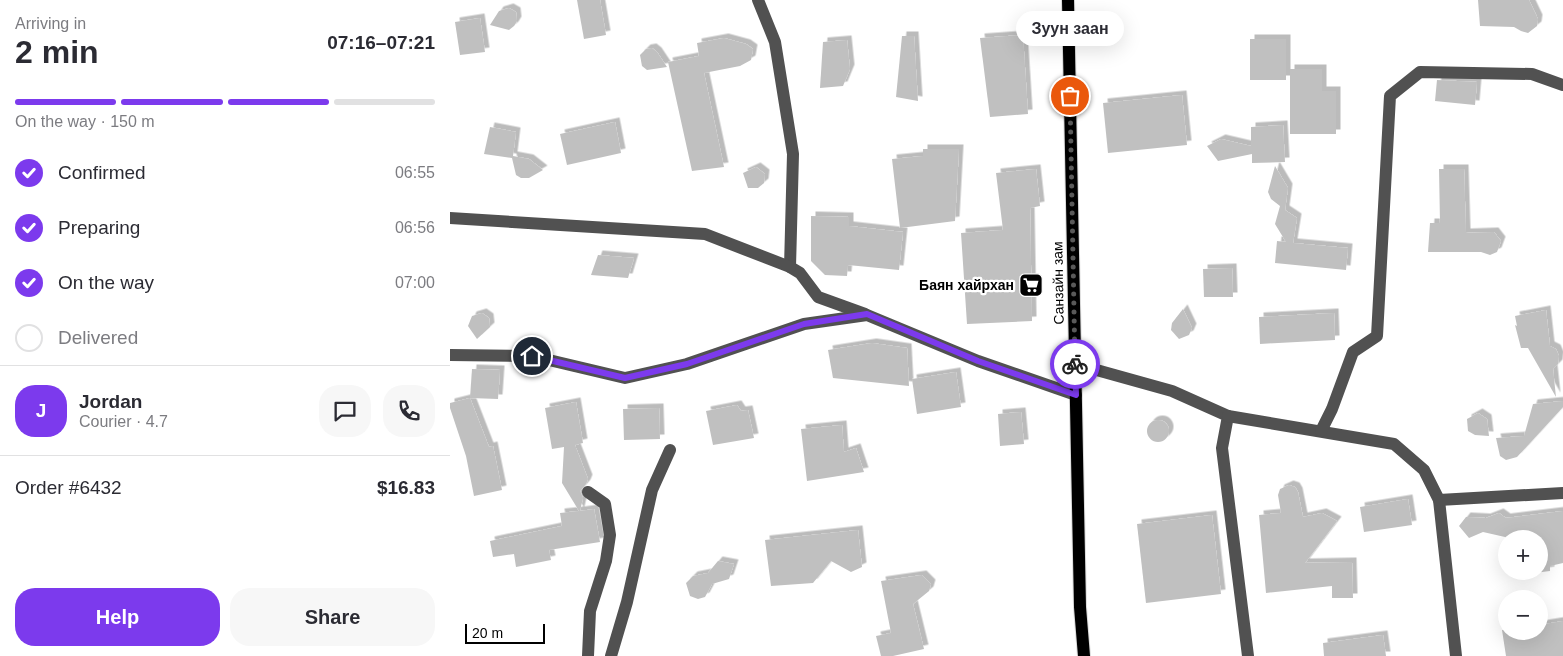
<!DOCTYPE html>
<meta charset="utf-8">
<style>
:root{--surface:#fff;--page:#f7f7f7;--text:#2b2b33;--muted:#7c7c81;--line:#e1e1e2;--accent:#7c3aed}
body{margin:0;font-family:Helvetica,sans-serif;background:var(--page);color:var(--text);height:100vh;display:flex;flex-direction:column;font-size:19px;white-space:nowrap}
*{box-sizing:border-box;margin:0}
p{font-size:16px;color:var(--muted)}
.icon{flex:none;width:28px;height:28px;fill:none;stroke:currentColor;stroke-width:2;stroke-linecap:round;stroke-linejoin:round}
.map{position:relative;flex:1;overflow:hidden}
.side{display:flex;flex-direction:column;background:var(--surface);width:450px}
.side>*{flex:none}
.tools{position:absolute;left:1048px;top:530px;display:grid;gap:10px}
.tools a{display:grid;place-items:center;width:50px;height:50px;border-radius:50%;background:var(--surface);box-shadow:0 5px 20px #0002;font-size:25px}
.scale{position:absolute;left:15px;bottom:12px;width:80px;box-sizing:border-box;padding-left:5px;border:2px solid #000;border-top:0;font-size:14px;line-height:18px;white-space:nowrap;color:#000;-webkit-text-stroke:4px #fff;paint-order:stroke}
.pin{position:absolute;display:grid;place-items:center;width:42px;height:42px;color:#fff;margin:-21px;border:2px solid #fff;border-radius:50%;box-shadow:0 1px 5px #0007}
.courier{position:absolute;display:grid;place-items:center;width:50px;height:50px;margin:-25px;border:4px solid #7c3aed;border-radius:50%;background:#fff;color:#222;box-shadow:0 1px 6px #0007}
.bubble{position:absolute;height:35px;border-radius:18px;background:var(--surface);box-shadow:0 5px 20px #0002;font-size:16px;font-weight:800;line-height:35px;text-align:center}
.summary em{font-style:normal;font-weight:800}
.summary div{display:flex;flex-direction:column-reverse}
.summary{display:flex;align-items:center;justify-content:space-between;height:85px;padding:0 15px}
h1{font-size:32px;font-weight:800;line-height:38px}
.bar{display:grid;grid-template-columns:repeat(4,1fr);gap:8px 5px;align-content:center;height:60px;padding:0 15px}
.bar i{height:6px;border-radius:4px;background:var(--line)}
.bar .on{background:var(--accent)}
.bar p{grid-column:span 4}
.line{display:flex;align-items:center;gap:12px;padding:0 15px;border-top:1px solid var(--line)}
.line div{flex:1}
.round{display:grid;place-items:center;flex:none;width:52px;height:52px;border-radius:20px;background:var(--page)}
ol{padding:0 15px;list-style:none}
li{display:flex;align-items:center;gap:15px;height:55px}
li p{margin-inline-start:auto}
li .icon{padding:5px;border-radius:50%;background:var(--accent);color:#fff;stroke-width:4}
li:last-child{color:var(--muted)}
li i{width:28px;height:28px;border:2px solid var(--line);border-radius:50%}
.button{display:flex;gap:10px;margin-top:auto;padding:10px 15px}
.button a{flex:1;height:58px;border-radius:20px;background:var(--accent);color:#fff;font-size:20px;font-weight:800;line-height:58px;text-align:center}
.button a+a{background:var(--page);color:var(--text)}
main{display:flex;flex:1;min-height:0}
.map>svg:first-child{display:block}
.building{fill:#c0c0c0;filter:url(#shadow)}
.lines{fill:none;stroke-linecap:round;stroke-linejoin:round}
.major-casing{stroke:#dbdbdb;stroke-width:14}
.minor{stroke:#515151;stroke-width:12}
.major{stroke:#000;stroke-width:12}
.done{stroke:#595959;stroke-width:5;stroke-dasharray:0 9}
.route{stroke:#7c3aed;stroke-width:6}
.labels{text-anchor:middle;stroke-width:4.5;stroke-linejoin:round;paint-order:stroke}
.street-label{font-size:14px;fill:#000;stroke:#fff}
.poi-label{font-size:14px;font-weight:bold;fill:#000;stroke:#fff;text-anchor:end}
</style>
<main>
<section class="side">
<div class="summary"><div><h1>2 min</h1><p>Arriving in</p></div><em>07:16–07:21</em></div>
<div class="bar"><i class="on"></i><i class="on"></i><i class="on"></i><i></i><p>On the way · 150 m</p></div>
<ol>
<li><svg class="icon" aria-label="check" viewBox="0 0 24 24"><path d="M5 12l5 5 9-10"/></svg>Confirmed<p>06:55</p></li>
<li><svg class="icon" aria-label="check" viewBox="0 0 24 24"><path d="M5 12l5 5 9-10"/></svg>Preparing<p>06:56</p></li>
<li><svg class="icon" aria-label="check" viewBox="0 0 24 24"><path d="M5 12l5 5 9-10"/></svg>On the way<p>07:00</p></li>
<li><i></i>Delivered</li>
</ol>
<div class="line" style="height:90px"><b class="round" style="background:var(--accent);color:#fff">J</b><div><b>Jordan</b><p>Courier · 4.7</p></div><a class="round"><svg class="icon" aria-label="chat" viewBox="0 0 24 24"><path d="M4 5h16v11H9l-5 4z"/></svg></a><a class="round"><svg class="icon" aria-label="phone" viewBox="0 0 24 24"><path d="M5 4h4l2 5-3 2q2 4 5 5l2-3 5 2v4C11 20 4 13 5 4z"/></svg></a></div>
<div class="line" style="height:65px"><div>Order #6432</div><b>$16.83</b></div>
<div class="button"><a>Help</a><a>Share</a></div>
</section>
<div class="map">
<svg width="1113" height="656" viewBox="0 0 1113 656">
<defs>
<filter id="shadow"><feDropShadow dx="4.5" dy="-4.5" stdDeviation="0" flood-color="#0004"/></filter>
</defs>
<rect width="100%" height="100%" fill="#fff"/>
<g class="building">
<polygon points="127,0 150,0 156,35 134,39"/>
<polygon points="1028,0 1079,0 1088,19 1087,26 1078,33 1071,31 1064,27 1030,26"/>
<polygon points="59,8 66,12 67,21 64,26 59,30 40,25 49,11"/>
<polygon points="30,18 35,52 10,55 5,22"/>
<polygon points="573,35 578,114 540,117 530,38"/>
<polygon points="452,36 464,36 468,101 446,97"/>
<polygon points="274,38 296,44 303,49 301,60 290,66 254,73 274,167 242,171 218,62 249,56 247,43"/>
<rect x="800" y="39" width="36" height="41"/>
<polygon points="397,40 400,69 393,86 370,88 373,42"/>
<polygon points="202,48 207,52 217,67 197,70 192,66 190,55 196,49"/>
<polygon points="840,69 872,69 872,91 886,91 886,134 840,134"/>
<polygon points="987,80 1027,82 1025,105 985,101"/>
<polygon points="732,95 737,145 658,153 653,103"/>
<polygon points="165,122 171,153 117,165 110,134"/>
<polygon points="833,125 835,162 802,163 802,154 768,161 757,146 771,139 801,146 801,127"/>
<polygon points="40,127 66,132 63,156 79,159 93,170 79,178 71,178 66,175 62,158 34,154"/>
<polygon points="473,149 509,149 505,221 450,228 442,159 473,156"/>
<polygon points="825,166 838,188 835,210 847,218 843,243 898,248 896,270 825,263 827,241 836,242 825,224 830,206 821,199 818,192"/>
<polygon points="306,167 315,174 314,183 308,188 298,188 293,173"/>
<polygon points="586,169 590,206 580,208 582,321 517,324 511,233 553,230 546,173"/>
<polygon points="989,169 1014,169 1016,233 1044,232 1051,241 1047,252 1040,255 1031,252 978,252 980,223 990,223"/>
<polygon points="361,216 399,217 399,226 453,232 449,270 398,265 397,276 375,275 361,261"/>
<polygon points="148,255 184,258 178,278 141,275"/>
<polygon points="782,268 783,297 754,297 753,269"/>
<polygon points="733,309 742,328 739,335 729,339 721,330 722,323"/>
<polygon points="1096,310 1100,346 1106,349 1109,356 1108,364 1103,369 1106,397 1078,348 1071,348 1065,325 1067,326 1065,316"/>
<polygon points="32,313 39,318 40,327 27,339 18,326 22,316"/>
<polygon points="884,313 885,340 810,344 809,317"/>
<polygon points="422,343 457,348 459,386 383,378 378,350"/>
<polygon points="22,369 50,370 48,399 20,398"/>
<polygon points="506,372 511,407 467,414 462,379"/>
<polygon points="20,398 39,447 43,446 52,490 24,496 16,456 0,408 0,403"/>
<polygon points="1113,401 1113,407 1067,457 1056,460 1050,456 1046,438 1074,436 1083,404"/>
<polygon points="126,402 133,443 125,445 138,479 136,484 130,491 133,498 130,511 144,509 150,542 99,550 101,560 66,567 64,554 43,557 40,541 112,526 110,513 129,511 112,483 114,447 102,449 95,408"/>
<polygon points="287,405 291,411 298,410 304,438 263,445 256,411"/>
<polygon points="209,408 210,439 174,440 173,409"/>
<polygon points="571,412 574,444 550,446 548,414"/>
<polygon points="1028,413 1037,419 1039,436 1025,435 1018,431 1017,419"/>
<circle cx="708" cy="431" r="11"/>
<polygon points="392,425 394,452 406,448 414,472 357,481 351,429"/>
<polygon points="839,485 845,487 848,492 853,517 872,513 887,521 855,563 902,562 903,598 882,598 882,586 816,593 809,515 831,513 828,495 830,489"/>
<polygon points="958,499 962,525 914,532 910,507"/>
<polygon points="1113,511 1113,563 1100,566 1100,571 1059,576 1059,571 1089,571 1089,539 1056,539 1056,551 1055,537 1033,532 1019,538 1009,526 1016,517 1036,518 1049,513 1056,518"/>
<polygon points="762,515 771,594 696,603 687,524"/>
<polygon points="408,530 412,567 401,572 381,561 363,583 321,586 315,540"/>
<polygon points="268,561 284,564 279,579 262,584 255,597 248,599 240,596 236,583 243,576 258,573"/>
<polygon points="472,575 481,584 479,591 463,604 474,649 443,656 431,656 426,636 441,633 431,581"/>
<polygon points="1113,621 1113,656 1056,656 1052,630 1089,631 1089,625"/>
<polygon points="933,635 936,656 874,656 873,643"/>
</g>
<g class="lines">
<g class="major-casing">
<polyline id="major" points="618,0 630,607 634,656"/>
</g>
<g class="minor">
<polyline points="308,0 325,42 343,154 340,267 350,273 368,297 415,314"/>
<polyline points="0,218 255,234 340,267"/>
<polyline points="0,355 82,356 175,378 237,364 354,324 417,315 528,361 626,395"/>
<polyline points="625,364 722,391 778,416 772,448 798,656"/>
<polyline points="778,416 944,444 974,470 989,500 1006,656"/>
<polyline points="871,431 882,409 903,352 927,336 940,96 970,72 1082,74 1113,85"/>
<polyline points="989,500 1113,493"/>
<polyline points="138,656 140,611 156,561 160,535 155,504 138,492"/>
<polyline points="161,656 177,602 202,490 220,450"/>
</g>
<use href="#major" class="major"/>
</g>
<g class="lines">
<polyline class="done" points="620,96 625,364"/>
<polyline class="route" points="82,356 175,378 237,364 354,324 417,314 528,361 626,395 625,364"/>
</g>
<defs>
<g id="supermarket-square" transform="scale(1.25)"><rect x="-9" y="-9" width="18" height="18" rx="4" fill="#000" stroke="#fff"/><path d="M-6-5.5h2.5l.6 2H6L4.5 2H-2.5L-4.4-4H-6ZM-1.5 3.2a1.3 1.3 0 1 0 .1 0ZM3 3.2a1.3 1.3 0 1 0 .1 0Z" fill="#fff"/></g>
</defs>
<g fill-rule="evenodd">
<use href="#supermarket-square" x="581" y="285"/>
</g>
<g class="labels">
<g class="street-label">
<text transform="translate(608 283) rotate(-91)" y="5">Санзайн зам</text>
</g>
<g class="poi-label">
<text x="564" y="290">Баян хайрхан</text>
</g>
</g>
</svg>
<div class="tools">
<a>+</a>
<a>−</a>
</div>
<div class="scale">20 m</div>
<div class="pin" style="left:620px;top:96px;background:#ea580c"><svg class="icon" aria-label="bag" viewBox="0 0 24 24"><path d="M5 8h14l-1 12H6zM9 8a3 3 0 0 1 6 0"/></svg></div>
<div class="pin" style="left:82px;top:356px;background:#1f2937"><svg class="icon" aria-label="home" viewBox="0 0 24 24"><path d="M3 11l9-7 9 7M6 9v11h12V9"/></svg></div>
<div class="courier" style="left:625px;top:364px"><svg class="icon" aria-label="bike" viewBox="0 0 24 24"><circle cx="6" cy="16" r="4"/><circle cx="18" cy="16" r="4"/><path d="M6 16l4-8h5l3 8M10 8l3 8H6M13 5h3"/></svg></div>
<div class="bubble" style="left:566px;top:11px;width:108px">Зуун заан</div>
</div>
</main>
